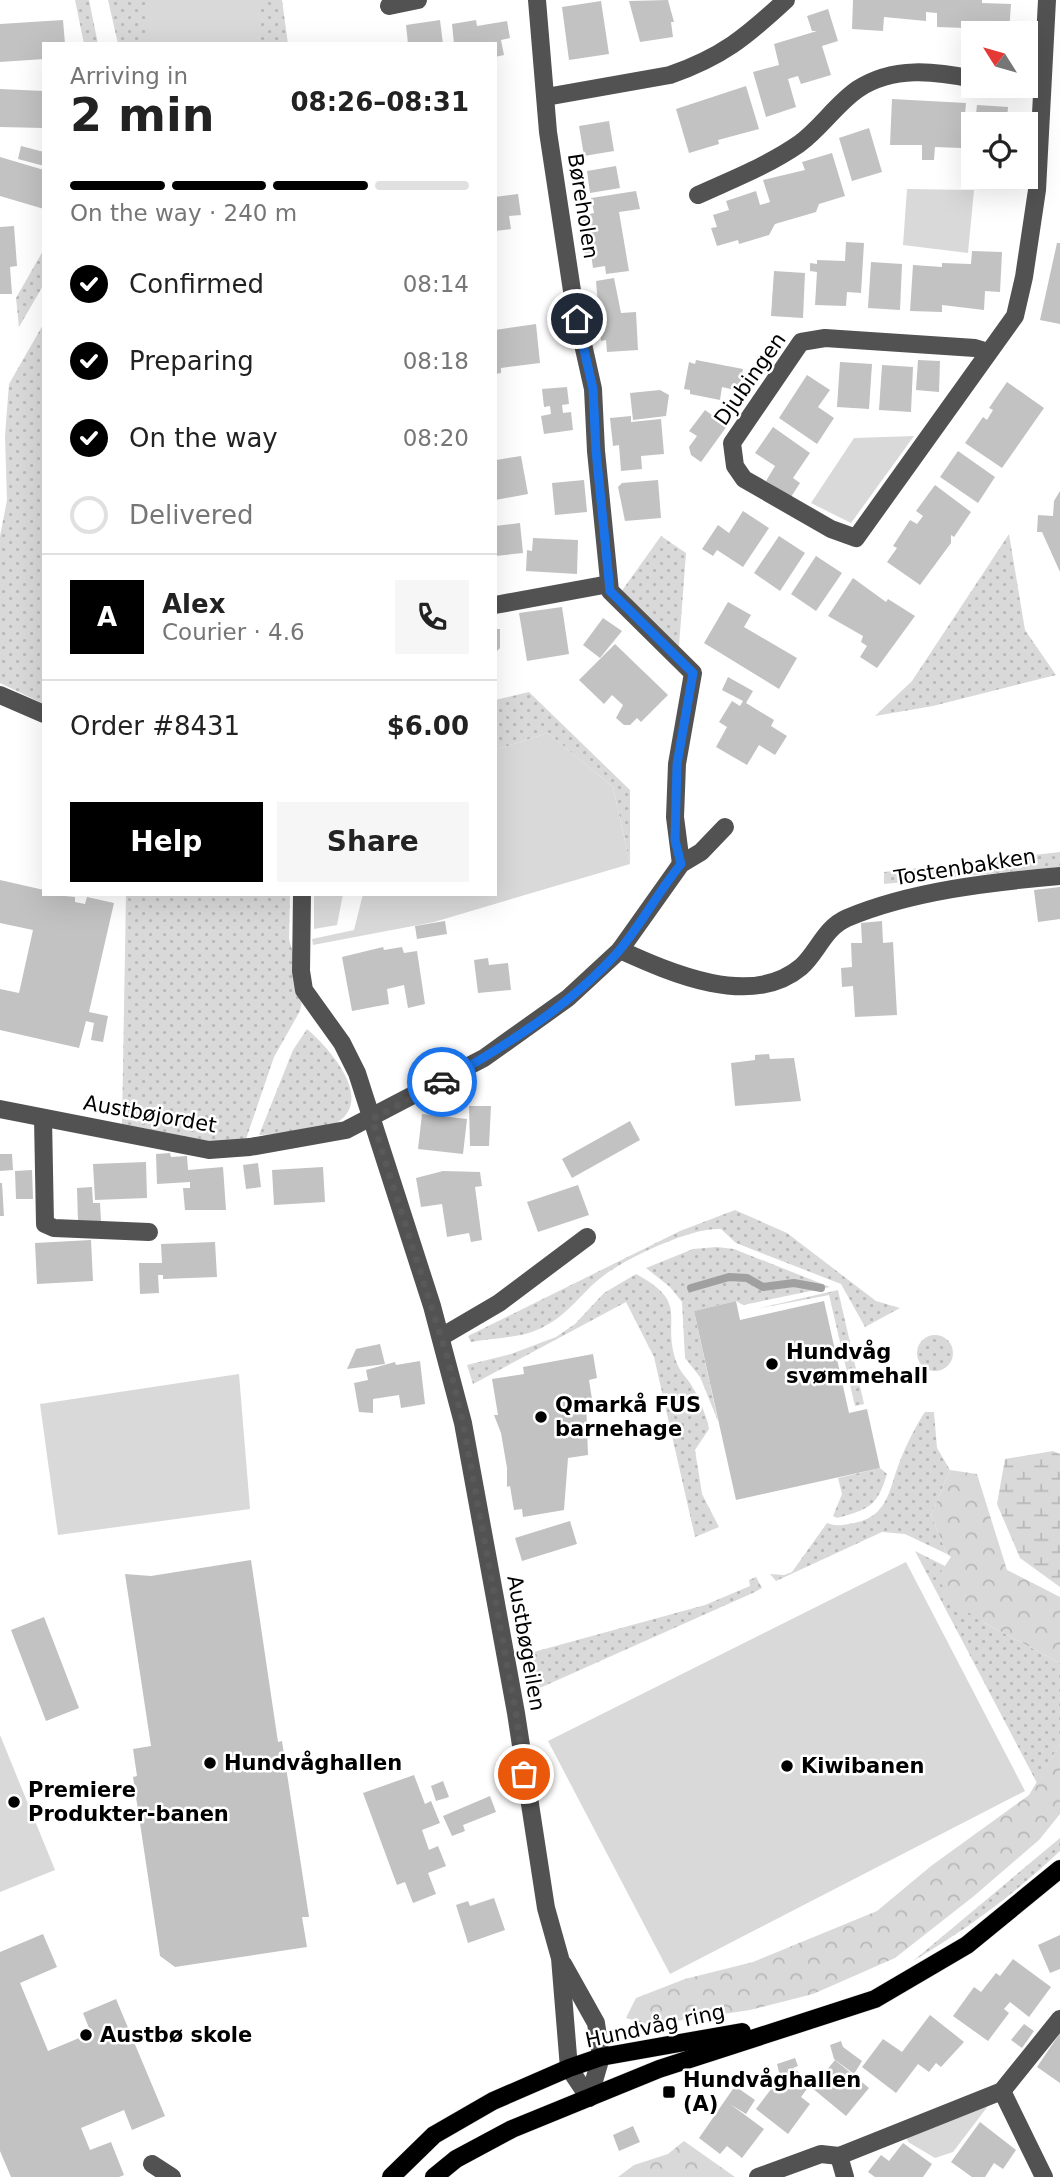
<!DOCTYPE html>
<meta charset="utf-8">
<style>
:root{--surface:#fff;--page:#f6f6f6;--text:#222;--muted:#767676;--line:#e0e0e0;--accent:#000}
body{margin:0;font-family:"DejaVu Sans",sans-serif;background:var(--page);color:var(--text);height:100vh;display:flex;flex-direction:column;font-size:26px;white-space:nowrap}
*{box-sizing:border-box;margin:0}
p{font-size:23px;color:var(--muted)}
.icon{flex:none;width:38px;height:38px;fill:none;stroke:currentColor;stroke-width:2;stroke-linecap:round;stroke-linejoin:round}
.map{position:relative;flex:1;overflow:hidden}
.details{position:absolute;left:42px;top:42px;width:455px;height:854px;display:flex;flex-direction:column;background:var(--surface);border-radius:0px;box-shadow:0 7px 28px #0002}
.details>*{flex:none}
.needle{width:46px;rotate:307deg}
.controls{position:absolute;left:961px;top:21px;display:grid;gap:14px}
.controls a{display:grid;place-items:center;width:77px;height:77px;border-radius:0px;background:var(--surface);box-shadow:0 7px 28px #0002;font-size:35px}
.pin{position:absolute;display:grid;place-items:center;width:60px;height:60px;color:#fff;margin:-30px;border:4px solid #fff;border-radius:50%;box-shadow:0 2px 7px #0007}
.courier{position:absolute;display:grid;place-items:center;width:70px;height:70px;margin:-35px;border:5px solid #1a73e8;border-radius:50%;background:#fff;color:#222;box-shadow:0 2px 9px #0007}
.headline em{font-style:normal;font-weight:700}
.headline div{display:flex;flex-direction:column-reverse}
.headline{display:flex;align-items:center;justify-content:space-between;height:119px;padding:0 28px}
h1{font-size:46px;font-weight:700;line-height:52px}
.bar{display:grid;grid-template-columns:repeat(4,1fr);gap:10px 7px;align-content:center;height:84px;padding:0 28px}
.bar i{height:9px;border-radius:5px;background:var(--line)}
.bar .current{background:var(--accent)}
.bar p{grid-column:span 4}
.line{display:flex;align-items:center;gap:18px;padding:0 28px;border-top:2px solid var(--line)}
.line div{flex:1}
.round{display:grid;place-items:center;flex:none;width:74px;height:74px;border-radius:0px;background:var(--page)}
ol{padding:0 28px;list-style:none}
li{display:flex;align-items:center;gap:21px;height:77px}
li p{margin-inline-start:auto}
li .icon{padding:7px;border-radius:50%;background:var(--accent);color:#fff;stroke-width:4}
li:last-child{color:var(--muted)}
li i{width:38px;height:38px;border:4px solid var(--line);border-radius:50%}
.primary-button{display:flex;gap:14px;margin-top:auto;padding:14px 28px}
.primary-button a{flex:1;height:80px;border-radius:0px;background:var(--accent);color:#fff;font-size:28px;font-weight:700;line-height:80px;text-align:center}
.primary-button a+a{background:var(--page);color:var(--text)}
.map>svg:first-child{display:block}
.grass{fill:url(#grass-dots)}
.forest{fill:url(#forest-crowns)}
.wetland{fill:url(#wetland-marsh)}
.green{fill:#d9d9d9}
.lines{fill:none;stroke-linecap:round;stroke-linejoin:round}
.stream{stroke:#a0a0a0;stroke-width:8}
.building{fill:#c2c2c2}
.major-casing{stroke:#dbdbdb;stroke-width:19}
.minor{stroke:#525252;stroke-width:18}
.major{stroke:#000;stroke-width:18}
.done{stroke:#595959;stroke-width:7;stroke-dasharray:0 12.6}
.route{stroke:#1a73e8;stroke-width:9}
.poi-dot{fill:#000;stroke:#fff;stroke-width:2.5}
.labels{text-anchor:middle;stroke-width:5;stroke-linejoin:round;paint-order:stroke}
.street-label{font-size:21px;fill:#000;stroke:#fff}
.poi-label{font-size:21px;font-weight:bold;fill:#000;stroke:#fff;text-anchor:start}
</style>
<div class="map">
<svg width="1060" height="2177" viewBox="0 0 1060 2177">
<defs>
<pattern id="grass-dots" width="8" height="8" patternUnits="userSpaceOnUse" patternTransform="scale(1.75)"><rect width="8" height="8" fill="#d9d9d9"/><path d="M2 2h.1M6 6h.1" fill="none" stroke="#b8b8b8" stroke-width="1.8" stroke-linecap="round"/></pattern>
<pattern id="forest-crowns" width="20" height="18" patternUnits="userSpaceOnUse" patternTransform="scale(1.75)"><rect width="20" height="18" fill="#d9d9d9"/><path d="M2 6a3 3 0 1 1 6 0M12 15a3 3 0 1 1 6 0" fill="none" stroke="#b8b8b8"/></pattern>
<pattern id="wetland-marsh" width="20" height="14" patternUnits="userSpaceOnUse" patternTransform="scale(1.75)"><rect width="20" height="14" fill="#d9d9d9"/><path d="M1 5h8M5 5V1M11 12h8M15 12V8" fill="none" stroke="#b8b8b8"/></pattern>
</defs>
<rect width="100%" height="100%" fill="#fff"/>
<g class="grass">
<polygon points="75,0 89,0 98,44 84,44"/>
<polygon points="108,0 282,0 288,44 118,44"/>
<polygon points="44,249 44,284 19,327 16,298"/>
<polygon points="44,323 44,704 0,683 0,536 7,500 5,436 9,384"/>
<polygon points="1009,534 1025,630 1056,675 933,706 875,716 912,681"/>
<polygon points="661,536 686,553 679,646 621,592"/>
<polygon points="529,692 630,790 630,864 613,787 548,733 495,750 495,700"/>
<polygon points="1060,852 1060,867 884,884 884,872"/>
<polygon points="126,894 290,894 289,939 304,990 300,1011 274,1057 246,1139 210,1142 122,1124"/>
<path d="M307 1029C327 1046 375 1098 338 1122 317 1135 283 1133 259 1135L293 1050Z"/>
<path d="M735 1210 787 1233 876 1301 900 1308 865 1327 841 1284 736 1243 721 1229C690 1227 621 1260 598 1280 579 1296 567 1315 545 1326 525 1338 494 1338 471 1342L468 1336 680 1231Z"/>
<polygon points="717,1247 734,1249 830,1287 743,1305 736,1301 694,1311 718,1421 700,1377 685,1358 682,1302 670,1287 646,1268 693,1249"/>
<path d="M636 1274C691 1304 661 1316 676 1361 680 1373 688 1378 693 1388 700 1399 704 1412 708 1423L709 1429 695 1450 702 1494 719 1527 695 1537 654 1357 626 1302 473 1384 467 1365 511 1354 556 1337 575 1324 604 1293Z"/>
<polygon points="838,1290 864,1404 855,1406 829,1295 756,1309"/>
<circle cx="935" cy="1353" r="18"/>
<path d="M925 1412H934L937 1448 950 1470 931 1515 947 1554 905 1534 882 1532 776 1581 770 1574 784 1575 792 1572 827 1523C837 1527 844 1525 854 1523 891 1516 889 1485 902 1456 908 1442 916 1425 925 1412Z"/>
<path d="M880 1468 887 1474C877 1507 869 1509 837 1518L833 1516 842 1494 838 1478Z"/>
<polygon points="915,1551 945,1566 939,1577 983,1622 1060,1663 1060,1744 1037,1783"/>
<polygon points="756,1577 762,1588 755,1592 533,1691 530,1653 705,1605 750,1586 749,1580"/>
<path d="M1060 1838V1851C1012 1896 969 1928 913 1961Z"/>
</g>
<g class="forest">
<polygon points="950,1470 977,1474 1007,1570 1060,1597 1060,1663 983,1622 948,1599 938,1576 951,1557 947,1554 931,1515"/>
<polygon points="1060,1744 1060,1814 1039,1840 974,1896 895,1958 813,1994 750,2010 650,2025 626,2018 636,1998 685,1979 753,1962 877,1911 931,1866 1029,1795"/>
<polygon points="684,2141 735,2177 618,2177 634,2165 668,2154"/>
</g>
<polygon class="wetland" points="1053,1451 1060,1454 1060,1587 1020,1558 997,1504 1005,1459"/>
<g class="green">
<polygon points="148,0 258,0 261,44 149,44"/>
<polygon points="907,189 974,190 968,253 903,245"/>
<polygon points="914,436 851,523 811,503 854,438"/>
<polygon points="548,733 613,787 630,864 434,922 313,945 312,939 354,930 363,894 495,894 495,750"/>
<polygon points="314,894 343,894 337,925 314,929"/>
<polygon points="239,1374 250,1509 58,1535 40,1404"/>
<polygon points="906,1562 1025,1791 670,1974 548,1741"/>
<polygon points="0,1735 55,1870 0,1892"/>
<polygon points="988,2106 953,2152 935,2158 908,2142 906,2135"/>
</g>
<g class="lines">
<polyline class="stream" points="691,1288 729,1277 747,1278 763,1287 794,1283 821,1288"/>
</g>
<g class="building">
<polygon points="668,0 674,22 671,22 673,37 640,42 629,1"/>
<polygon points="853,0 982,0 982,3 1011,4 1009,33 978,33 965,28 937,27 937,13 926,12 926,21 884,17 883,31 852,29"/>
<polygon points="601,1 609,54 569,60 562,7"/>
<polygon points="828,9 838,41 822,46 831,75 801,84 798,76 788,79 796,107 766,117 753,72 779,65 774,44 817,31 812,31 807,16"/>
<polygon points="63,20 65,44 44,44 44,59 0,62 0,24"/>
<polygon points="440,20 443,44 408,44 406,25"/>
<polygon points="476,20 477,26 507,21 510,38 501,40 504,55 495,57 495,44 454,44 452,24"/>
<polygon points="746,86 759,129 718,140 719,144 689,153 676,109"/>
<polygon points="0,89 44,91 44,128 0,127"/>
<polygon points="892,99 966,103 965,114 976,114 977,105 1008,107 1007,119 1027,120 1026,124 973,124 973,154 961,153 961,148 935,147 934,160 922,160 922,145 890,145"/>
<polygon points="609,121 614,151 584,156 579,126"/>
<polygon points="869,128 882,172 852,181 839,138"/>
<polygon points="21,146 44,152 44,166 18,159"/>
<polygon points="832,153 845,196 819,204 816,212 775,224 769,235 739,244 738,240 717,246 711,228 717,227 713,215 729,210 726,201 756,191 760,205 770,202 763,180 805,170 802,162"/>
<polygon points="0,157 44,170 44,209 0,196"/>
<polygon points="616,166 620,188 590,193 587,171"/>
<polygon points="636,191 640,209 619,212 629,271 606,274 605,266 593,268 591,254 585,255 579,216 594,213 591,198"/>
<polygon points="518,194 521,215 509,216 511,229 495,231 495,197"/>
<polygon points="14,226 17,266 10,267 12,294 0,294 0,227"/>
<polygon points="846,242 864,243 861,293 847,292 846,306 815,305 817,272 810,271 810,263 817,264 817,260 845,261"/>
<polygon points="1057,243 1060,243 1060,324 1040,320"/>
<polygon points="972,251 1002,252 1000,292 985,291 984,310 942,305 942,312 910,311 913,265 942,267 942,263 971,264"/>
<polygon points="871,262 902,264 900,310 868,308"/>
<polygon points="774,271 805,273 803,318 771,316"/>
<polygon points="614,278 621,313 636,312 638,350 607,352 606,340 601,341 596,281"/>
<polygon points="536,324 540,363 501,368 501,373 495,374 495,330"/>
<polygon points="696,360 743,369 739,391 722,387 720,400 690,394 690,390 684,389 689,362 695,364"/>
<polygon points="918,360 940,361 939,392 916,390"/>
<polygon points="840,362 872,364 869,409 837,407"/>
<polygon points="882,365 913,367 911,412 879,410"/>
<polygon points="807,375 830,390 818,407 834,418 817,444 779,418"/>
<polygon points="1007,382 1044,408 1002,468 965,443 983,417 987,420 993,410 989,408"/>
<polygon points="567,387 569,404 562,405 563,413 571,412 573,430 544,434 541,416 551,414 550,406 544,407 542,389"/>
<polygon points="660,390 669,395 666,416 633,420 630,393"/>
<polygon points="705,410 727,426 701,462 691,455 689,447 697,436 689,431"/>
<polygon points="631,416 631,422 661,419 664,454 641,456 642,469 621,471 619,445 613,446 610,418"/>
<polygon points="773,427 810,453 793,478 800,483 791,497 766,481 775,466 755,453"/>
<polygon points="958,451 995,477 978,503 940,477"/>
<polygon points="521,456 528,494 495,500 496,460"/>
<polygon points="584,480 587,512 555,515 552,483"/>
<polygon points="658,480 661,518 625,521 618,487 622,483"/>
<polygon points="935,485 971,512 954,537 951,535 951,543 920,585 887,562 897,548 893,546 910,520 917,524 923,516 916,511"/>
<polygon points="1060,491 1060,572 1042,532 1037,532 1038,515 1053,516 1054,501"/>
<polygon points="743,511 769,528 743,567 717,550 713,556 702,549 718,525 729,533"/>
<polygon points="520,523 523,553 495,556 495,526"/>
<polygon points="779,536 805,553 780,591 754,573"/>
<polygon points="533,538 578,540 577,574 526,571 527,550 532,551"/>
<polygon points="816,556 842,573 816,611 791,594"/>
<polygon points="853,578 886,602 888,599 915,616 877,668 860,657 867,646 861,642 863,636 828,616"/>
<polygon points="728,602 751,615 744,627 797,658 779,689 704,643"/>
<polygon points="562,607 569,654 527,661 519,613"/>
<polygon points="603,618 622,631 600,658 583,645"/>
<polygon points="495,629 500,629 500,648 495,653"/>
<polygon points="615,644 668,695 641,722 637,718 630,725 624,725 616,718 623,705 612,695 604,704 579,680"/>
<polygon points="728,677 753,691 746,703 774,720 771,726 787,736 775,755 759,745 747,765 716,747 727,727 719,722 732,701 740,706 743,701 722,690"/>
<polygon points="0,880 44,890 44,894 75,897 75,902 85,904 87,897 114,903 89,1012 108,1016 103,1042 91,1040 94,1023 86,1021 79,1048 0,1030 0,989 19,993 33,930 0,923"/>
<polygon points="1060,887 1060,919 1038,922 1034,890"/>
<polygon points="445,921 447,934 417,939 415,926"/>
<polygon points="882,921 883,943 893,942 897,1015 855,1017 853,986 842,987 841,968 852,967 851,943 862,943 861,923"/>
<polygon points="383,947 384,950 402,947 404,953 417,951 425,1004 408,1008 404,985 387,989 389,1004 352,1011 342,957"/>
<polygon points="488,958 489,965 508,963 511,990 478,993 474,960"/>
<polygon points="769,1054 770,1059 794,1058 801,1101 735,1106 731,1063 755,1060 755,1055"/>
<polygon points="469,1106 491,1106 489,1146 470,1146"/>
<polygon points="422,1114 467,1119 463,1154 418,1149"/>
<polygon points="630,1121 640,1140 572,1178 562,1159"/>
<polygon points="170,1153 171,1157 187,1156 188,1170 223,1167 226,1210 185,1210 183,1188 190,1188 190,1182 157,1184 156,1154"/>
<polygon points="0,1154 12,1154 13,1170 0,1171"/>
<polygon points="146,1162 147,1198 95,1200 93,1164"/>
<polygon points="258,1163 261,1187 246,1189 243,1165"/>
<polygon points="323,1167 325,1202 274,1205 272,1170"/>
<polygon points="32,1170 33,1199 16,1199 15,1171"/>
<polygon points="443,1171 480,1172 482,1186 475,1187 482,1240 471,1242 469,1233 447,1237 442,1204 421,1207 416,1178"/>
<polygon points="0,1183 2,1183 4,1216 0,1216"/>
<polygon points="578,1185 589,1215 538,1232 527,1202"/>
<polygon points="92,1187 93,1203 100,1203 101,1221 78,1222 77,1188"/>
<polygon points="91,1240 93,1281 37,1284 35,1243"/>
<polygon points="215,1242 217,1277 163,1279 163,1275 158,1275 159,1293 140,1294 139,1263 162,1263 161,1244"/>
<polygon points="736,1301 740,1320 824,1301 849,1413 867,1409 880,1468 736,1500 694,1311"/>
<polygon points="380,1344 385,1364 347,1369 356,1349"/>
<polygon points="593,1354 597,1378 589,1380 592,1399 586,1400 588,1455 568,1458 564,1510 523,1517 522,1509 514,1510 510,1486 507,1487 507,1468 501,1433 494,1415 498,1415 492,1379 524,1374 523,1367"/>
<polygon points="420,1361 425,1404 401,1408 399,1395 373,1399 373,1413 359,1412 354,1383 368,1380 366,1370 395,1362 396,1365"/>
<polygon points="570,1521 577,1544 522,1561 515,1538"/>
<polygon points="251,1560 278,1742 282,1741 309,1917 302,1917 307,1947 175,1967 160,1956 133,1777 137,1776 133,1749 151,1746 125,1574 151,1576"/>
<polygon points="44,1617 79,1708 46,1721 11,1630"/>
<polygon points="414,1775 425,1804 431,1801 440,1823 422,1830 429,1850 438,1846 446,1866 428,1873 436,1894 413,1903 405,1882 397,1885 363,1793"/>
<polygon points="443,1781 449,1797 436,1801 431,1786"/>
<polygon points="490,1796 496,1812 463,1825 465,1831 452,1836 443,1816"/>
<polygon points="494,1898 505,1930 468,1943 456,1905 468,1901 470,1906"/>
<polygon points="43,1934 57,1967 20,1983 48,2051 91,2033 83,2013 116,1999 165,2116 132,2130 124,2110 81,2128 90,2150 111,2142 124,2175 119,2177 11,2177 0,2151 0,1952"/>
<polygon points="1060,1935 1060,1969 1050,1973 1038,1945"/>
<polygon points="1013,1959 1051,1987 1029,2017 1010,2002 1004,2009 1009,2013 988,2041 953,2016 974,1987 981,1992 996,1973 1000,1976"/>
<polygon points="930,2015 964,2042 941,2067 936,2063 929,2072 918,2064 896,2093 862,2067 883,2039 902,2052"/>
<polygon points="1024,2024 1034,2031 1022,2048 1011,2040"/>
<polygon points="1060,2033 1060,2083 1037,2067"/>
<polygon points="841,2041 843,2047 862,2061 854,2074 834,2059 830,2045"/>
<polygon points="795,2058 798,2066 793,2068 812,2082 801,2097 810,2104 788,2134 756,2109 778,2080 791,2089 781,2081 777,2064"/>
<polygon points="835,2060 869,2088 846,2116 812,2088"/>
<polygon points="735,2086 755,2100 746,2114 730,2104 764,2129 742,2158 727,2146 720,2154 699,2138"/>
<polygon points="980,2122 1016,2150 1003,2169 994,2163 985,2177 972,2177 951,2162"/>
<polygon points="633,2126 640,2142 619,2151 613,2135"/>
<polygon points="903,2143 932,2164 923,2177 875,2177 868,2172 881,2155 889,2161"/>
</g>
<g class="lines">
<g class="major-casing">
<g id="major">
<polyline points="391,2177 434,2135 493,2101 569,2068 601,2057 742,2032"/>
<polyline points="434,2177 456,2159 512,2129 659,2069 875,1999 967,1945 1060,1869"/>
</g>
</g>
<g class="minor">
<polyline points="537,0 548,132 574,304 593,389 596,451 610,591 693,673 677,764 675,817 681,864"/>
<polyline points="389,6 418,0"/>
<polyline points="1015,86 1041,88"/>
<path d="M546 97 670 75C722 57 746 37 786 0"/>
<path d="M698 195C733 179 767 166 799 144 821 128 836 104 858 89 893 66 935 71 973 79"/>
<polyline points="988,352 975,348 825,338 801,342 732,443 735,466 744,479 831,529 856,538 1015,316 1024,277 1037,190 1047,0"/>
<polyline points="495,605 609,584"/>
<polyline points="0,695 44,714"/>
<polyline points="302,894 301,971 304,990 342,1043 357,1073 432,1306 463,1423 516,1713 546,1908 560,1958 569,2068 589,2098"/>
<path d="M620 950C671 973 751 1009 801 967 818 952 824 928 847 918 911 891 991 882 1060 876"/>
<polyline points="0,1109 209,1150 250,1147 346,1130 484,1058 568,998 620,950 681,864 701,852 725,827"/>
<polyline points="43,1118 45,1224 54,1228 149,1232"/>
<polyline points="441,1337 499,1303 587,1237"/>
<polyline points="563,1964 596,2023 601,2057 589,2098"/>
<polyline points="1002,2091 1044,2177"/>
<polyline points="839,2156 845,2177"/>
<polyline points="152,2164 172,2177"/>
<polyline points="758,2177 821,2154 839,2156 1002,2091 1060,2019"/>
</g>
<use href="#major" class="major"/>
</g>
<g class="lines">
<polyline class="done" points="442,1082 372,1119 447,1356 463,1423 516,1713 524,1774"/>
<path class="route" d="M442 1082C505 1046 570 1006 618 952 641 925 658 892 681 864L675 840 677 764 693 673 610 591 596 451 593 389 577 319"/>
</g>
<g class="poi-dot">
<circle cx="772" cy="1364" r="7"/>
<circle cx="541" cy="1417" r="7"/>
<circle cx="210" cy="1763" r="7"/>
<circle cx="787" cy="1766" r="7"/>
<circle cx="14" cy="1802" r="7"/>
<circle cx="86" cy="2035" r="7"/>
<rect x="662" y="2085" width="14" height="14" rx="3.5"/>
</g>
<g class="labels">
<g class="street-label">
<text transform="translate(583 206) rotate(81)" y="7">Børeholen</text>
<text transform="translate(750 379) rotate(-55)" y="7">Djubingen</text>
<text transform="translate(965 867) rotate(-9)" y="7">Tostenbakken</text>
<text transform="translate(150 1114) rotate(10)" y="7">Austbøjordet</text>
<text transform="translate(526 1643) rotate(80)" y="7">Austbøgeilen</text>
<text transform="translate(655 2026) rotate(-12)" y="7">Hundvåg ring</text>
</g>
<g class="poi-label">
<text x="786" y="1359">Hundvåg<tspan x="786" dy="24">svømmehall</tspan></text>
<text x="555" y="1412">Qmarkå FUS<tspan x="555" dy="24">barnehage</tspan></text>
<text x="224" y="1770">Hundvåghallen</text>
<text x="801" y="1773">Kiwibanen</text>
<text x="28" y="1797">Premiere<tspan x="28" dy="24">Produkter-banen</tspan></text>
<text x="100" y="2042">Austbø skole</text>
<text x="683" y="2087">Hundvåghallen<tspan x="683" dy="24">(A)</tspan></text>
</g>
</g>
</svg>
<div class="controls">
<a><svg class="needle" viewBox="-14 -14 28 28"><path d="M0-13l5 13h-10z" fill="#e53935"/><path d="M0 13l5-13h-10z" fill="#767676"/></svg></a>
<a><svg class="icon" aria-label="locate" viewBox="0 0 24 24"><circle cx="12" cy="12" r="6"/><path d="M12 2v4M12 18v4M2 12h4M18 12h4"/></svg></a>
</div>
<div class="pin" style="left:524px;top:1774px;background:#ea580c"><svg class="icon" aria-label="bag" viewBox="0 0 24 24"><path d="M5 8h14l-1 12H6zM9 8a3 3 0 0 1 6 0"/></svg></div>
<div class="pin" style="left:577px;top:319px;background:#1f2937"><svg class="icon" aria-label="home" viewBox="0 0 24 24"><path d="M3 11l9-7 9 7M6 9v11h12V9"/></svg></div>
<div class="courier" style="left:442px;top:1082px"><svg class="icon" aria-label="car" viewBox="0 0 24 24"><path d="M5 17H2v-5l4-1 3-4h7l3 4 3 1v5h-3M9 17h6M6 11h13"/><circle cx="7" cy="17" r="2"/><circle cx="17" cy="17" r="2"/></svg></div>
<section class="details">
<div class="headline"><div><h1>2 min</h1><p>Arriving in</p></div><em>08:26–08:31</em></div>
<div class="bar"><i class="current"></i><i class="current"></i><i class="current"></i><i></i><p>On the way · 240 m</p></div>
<ol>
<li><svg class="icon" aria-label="check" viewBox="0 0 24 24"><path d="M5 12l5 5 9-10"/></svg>Confirmed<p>08:14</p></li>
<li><svg class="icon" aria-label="check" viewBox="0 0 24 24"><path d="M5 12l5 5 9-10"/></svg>Preparing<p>08:18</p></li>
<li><svg class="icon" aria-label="check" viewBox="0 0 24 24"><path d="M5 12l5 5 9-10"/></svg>On the way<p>08:20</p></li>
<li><i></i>Delivered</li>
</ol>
<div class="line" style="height:126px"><b class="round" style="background:var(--accent);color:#fff">A</b><div><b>Alex</b><p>Courier · 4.6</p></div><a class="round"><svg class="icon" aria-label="phone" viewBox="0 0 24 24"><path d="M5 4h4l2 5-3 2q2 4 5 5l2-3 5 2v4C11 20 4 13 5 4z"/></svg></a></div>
<div class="line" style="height:91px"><div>Order #8431</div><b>$6.00</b></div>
<div class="primary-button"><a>Help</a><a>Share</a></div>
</section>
</div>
